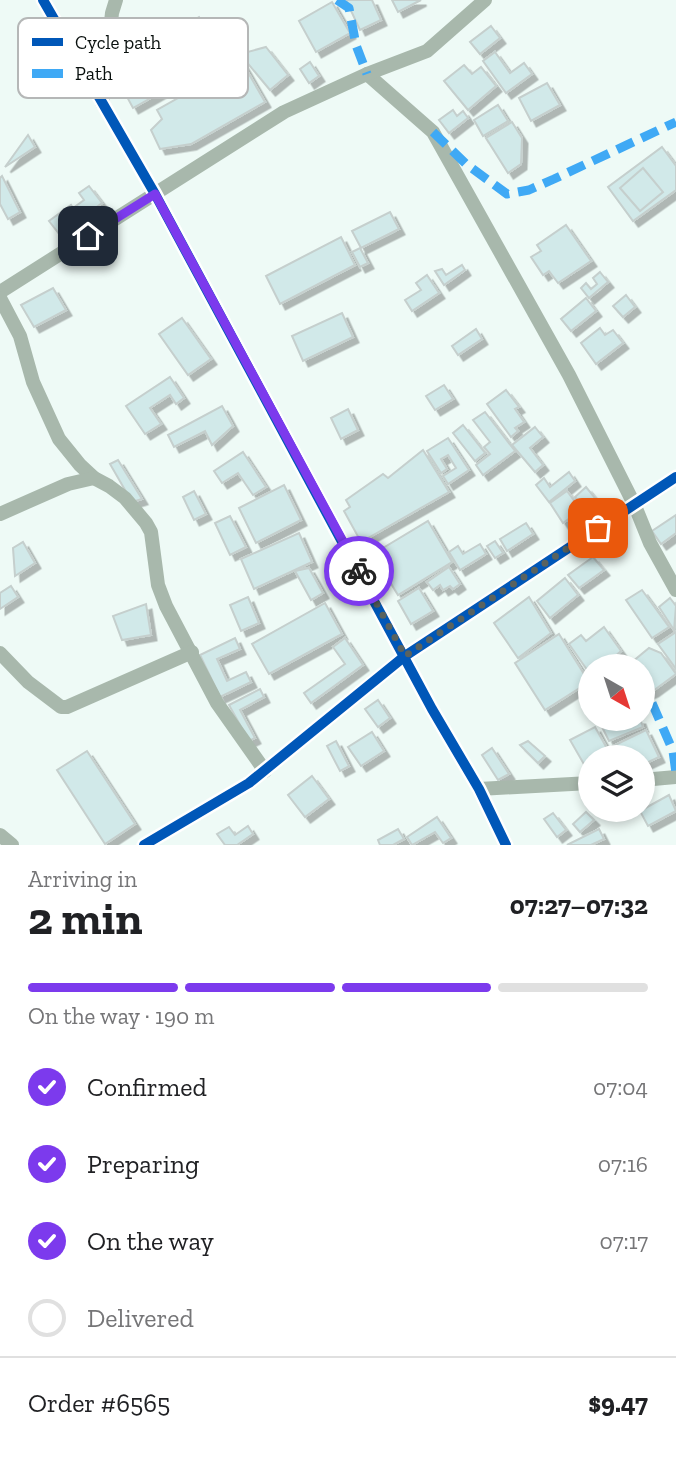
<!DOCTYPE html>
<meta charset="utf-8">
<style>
:root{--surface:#fff;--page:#f2f2f2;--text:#202124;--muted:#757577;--line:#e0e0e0;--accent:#7c3aed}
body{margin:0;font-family:"Zilla Slab",serif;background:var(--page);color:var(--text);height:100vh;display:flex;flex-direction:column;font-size:26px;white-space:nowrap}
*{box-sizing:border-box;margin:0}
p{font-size:23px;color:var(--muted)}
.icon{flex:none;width:38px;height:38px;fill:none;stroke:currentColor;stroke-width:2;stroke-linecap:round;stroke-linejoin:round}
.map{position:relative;height:845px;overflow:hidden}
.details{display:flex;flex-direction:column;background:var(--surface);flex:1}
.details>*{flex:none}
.needle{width:46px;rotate:141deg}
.fabs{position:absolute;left:578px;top:654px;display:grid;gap:14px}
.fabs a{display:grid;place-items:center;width:77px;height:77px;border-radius:50%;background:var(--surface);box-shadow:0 4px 10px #0003;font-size:35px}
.pin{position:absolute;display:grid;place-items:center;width:60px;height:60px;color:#fff;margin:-30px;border-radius:14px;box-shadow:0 4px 10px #0006}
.courier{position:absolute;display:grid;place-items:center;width:70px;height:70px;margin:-35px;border:5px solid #7c3aed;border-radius:50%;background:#fff;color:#222;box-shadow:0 2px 9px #0007}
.overview em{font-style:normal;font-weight:700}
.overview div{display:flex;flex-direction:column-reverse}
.overview{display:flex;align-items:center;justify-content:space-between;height:119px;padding:0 28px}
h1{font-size:46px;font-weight:700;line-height:52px}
.bar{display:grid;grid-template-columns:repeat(4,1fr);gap:10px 7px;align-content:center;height:84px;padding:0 28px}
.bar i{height:9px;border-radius:5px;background:var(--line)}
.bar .current{background:var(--accent)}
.bar p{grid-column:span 4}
.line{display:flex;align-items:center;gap:18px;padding:0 28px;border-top:2px solid var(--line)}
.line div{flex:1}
ol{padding:0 28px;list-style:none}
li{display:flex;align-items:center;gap:21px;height:77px}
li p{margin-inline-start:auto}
li .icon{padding:7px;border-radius:50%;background:var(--accent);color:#fff;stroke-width:4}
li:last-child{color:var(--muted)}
li i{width:38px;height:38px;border:4px solid var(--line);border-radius:50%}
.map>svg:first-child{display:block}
.building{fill:#d1e9e9;stroke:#c5cfcd;stroke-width:2;filter:url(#shadow)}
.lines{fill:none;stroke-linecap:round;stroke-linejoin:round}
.minor{stroke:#a8b8ac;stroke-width:14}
.quiet{stroke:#3fa9f5;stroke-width:9;stroke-dasharray:18 9;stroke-linecap:butt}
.cycleway-casing{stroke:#fff;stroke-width:15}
.cycleway{stroke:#0057b8;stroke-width:10}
.done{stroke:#59625f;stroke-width:7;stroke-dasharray:0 12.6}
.route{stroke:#7c3aed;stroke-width:9}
.key{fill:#fff;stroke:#b5b7b7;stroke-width:2}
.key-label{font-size:19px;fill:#09100e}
</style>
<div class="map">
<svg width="676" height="845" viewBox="0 0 676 845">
<defs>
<filter id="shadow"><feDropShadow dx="5.5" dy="5.5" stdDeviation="0" flood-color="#0004"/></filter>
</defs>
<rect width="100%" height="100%" fill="#eefaf6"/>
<g class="building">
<polygon points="346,0 372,0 381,20 360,30"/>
<polygon points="392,0 421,0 398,12"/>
<polygon points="332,2 350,33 316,52 299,21"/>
<polygon points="199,17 223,55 197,71 174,32"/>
<polygon points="491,26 500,38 480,54 470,42"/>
<polygon points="266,47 288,75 270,90 240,54"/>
<polygon points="495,52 510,73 524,63 532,74 506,93 483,61"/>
<polygon points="167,57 181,81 133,108 120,84"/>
<polygon points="242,62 265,102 191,144 160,149 151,130 162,119 157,110"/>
<polygon points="310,62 319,76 309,83 300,69"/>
<polygon points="464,65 472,74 481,67 496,86 468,110 444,81"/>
<polygon points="547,83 560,105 531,121 519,98"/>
<polygon points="498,105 508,121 483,136 474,120"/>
<polygon points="453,110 457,116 463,111 468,118 449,133 439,120"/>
<polygon points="512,122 522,138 521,164 508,173 486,138"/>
<polygon points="28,135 35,147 5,167"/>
<polygon points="662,147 676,166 676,190 633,221 608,187"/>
<polygon points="643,168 663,192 640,211 620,188"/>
<polygon points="2,176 20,212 8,219 0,204 0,178"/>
<polygon points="89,186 102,203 60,235 49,221 71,205 73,208 84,200 79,193"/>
<polygon points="390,212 399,229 361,248 352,231"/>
<polygon points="566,225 591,261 558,283 549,271 543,275 531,257 541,251 537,245"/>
<polygon points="341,237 355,265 280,304 266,276"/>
<polygon points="360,248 368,263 360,267 352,252"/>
<polygon points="462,265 465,270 444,285 435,271 442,269 446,275"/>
<polygon points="600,272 608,282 589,298 581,288 586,283 591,289 597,284 593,278"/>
<polygon points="427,275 439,293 412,311 405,300 421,290 416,283"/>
<polygon points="53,288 66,310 34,327 21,305"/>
<polygon points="626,295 635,307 623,317 613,306"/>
<polygon points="586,298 596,311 571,331 561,319"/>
<polygon points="342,313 353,337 303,361 292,336"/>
<polygon points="182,318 211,359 188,375 159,334"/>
<polygon points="600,328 605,335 613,330 623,343 596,364 581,343"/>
<polygon points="476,329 482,339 458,355 452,346"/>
<polygon points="170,377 184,398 176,404 170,395 150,408 161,424 145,434 126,406"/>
<polygon points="444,385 453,399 435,410 426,396"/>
<polygon points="506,390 519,407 515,409 524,422 515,428 518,431 511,437 487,404"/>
<polygon points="222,406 233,426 212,445 205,431 174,447 168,435"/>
<polygon points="348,409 358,430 341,439 331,418"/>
<polygon points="485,412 515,451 483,475 476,465 490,454 484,447 490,442 473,420"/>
<polygon points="463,425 485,453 475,461 453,433"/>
<polygon points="535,427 543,437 530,448 543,465 535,472 512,445"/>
<polygon points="448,438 469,470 448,484 443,476 456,468 448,455 441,459 447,469 441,473 427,451"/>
<polygon points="423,450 449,492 361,542 344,511 350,507 346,500 383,474 388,478"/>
<polygon points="243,452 266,487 253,495 238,473 222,483 214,471"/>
<polygon points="118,460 142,499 132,502 110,464"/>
<polygon points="569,472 575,481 549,502 536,485 544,478 550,487"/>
<polygon points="284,485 301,520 256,543 239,508"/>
<polygon points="586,487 595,498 584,507 575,497"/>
<polygon points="194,491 206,514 194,520 183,497"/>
<polygon points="567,491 581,510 563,523 550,503"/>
<polygon points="676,515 676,533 661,544 652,531"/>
<polygon points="230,516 246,547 230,555 215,523"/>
<polygon points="428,521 452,562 398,595 373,554"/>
<polygon points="526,523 533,534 507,551 500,539"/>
<polygon points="299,533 312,562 254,589 241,559"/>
<polygon points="495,541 503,553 495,558 487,546"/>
<polygon points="23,542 35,563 15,576 13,548"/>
<polygon points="480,544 486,554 460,570 449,552 458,546 463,554"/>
<polygon points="593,557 604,570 579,588 568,575"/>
<polygon points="449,567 460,584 453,589 450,586 443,590 440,585 433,590 427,582"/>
<polygon points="309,568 323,593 311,600 295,571"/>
<polygon points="565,578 578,595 550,618 537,601"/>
<polygon points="11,586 18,597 0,609 0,593"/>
<polygon points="419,588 433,611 411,624 398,601"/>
<polygon points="642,590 669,627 652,638 626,600"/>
<polygon points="248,597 259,623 241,631 230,605"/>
<polygon points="529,597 551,633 518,658 494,623"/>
<polygon points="670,598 676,606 674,630 659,607"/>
<polygon points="325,603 342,634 269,674 252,644"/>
<polygon points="146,604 151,635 122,640 113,616"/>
<polygon points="604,627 621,651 603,667 590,667 590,674 569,644 581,635 586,641"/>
<polygon points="676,632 676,669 658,644"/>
<polygon points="559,634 589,682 545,710 515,663"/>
<polygon points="235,638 240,649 217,659 227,681 246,672 251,682 220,697 200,655"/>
<polygon points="345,638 363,665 311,703 304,693 345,664 333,647"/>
<polygon points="649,648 661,653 676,674 653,691 642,696 642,667 626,667"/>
<polygon points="260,689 264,697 240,710 255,738 249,741 229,705"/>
<polygon points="378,700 390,718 378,727 365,709"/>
<polygon points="604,719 640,719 643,727 609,741 600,723"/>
<polygon points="595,727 609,752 599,758 590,758 590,763 585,766 570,740"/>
<polygon points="646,730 659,757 642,765 642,758 613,758 609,748"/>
<polygon points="372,732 384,751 361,766 348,747"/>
<polygon points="336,741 349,766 340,771 327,746"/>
<polygon points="528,741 545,756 538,763 520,745"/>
<polygon points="492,748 509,774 498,780 482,755"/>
<polygon points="87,751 135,824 105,844 57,770"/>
<polygon points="312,776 329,799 305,817 288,795"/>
<polygon points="669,795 676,811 648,826 640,811"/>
<polygon points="586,812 594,820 580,832 573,824"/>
<polygon points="553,813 566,830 557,837 544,819"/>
<polygon points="437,817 451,838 443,843 435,832 412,845 407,837"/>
<polygon points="248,826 253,834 237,845 225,845 217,834 229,827 235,835"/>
<polygon points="398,829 404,839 393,845 380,845 378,840"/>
<polygon points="599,829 604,839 591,845 567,845"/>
</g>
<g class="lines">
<g class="minor">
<polyline points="43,0 155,194 432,709 479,789 506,845"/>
<polyline points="367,74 433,132 569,375 635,506 650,543 676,590"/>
<polyline points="102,103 112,13 116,0"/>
<polyline points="0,292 284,112 367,74 427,51 485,0"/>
<polyline points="0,298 20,336 33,382 59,439 80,465 94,478 109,486 125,498 146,523 151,532 158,585 166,606 217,703 265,771"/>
<polyline points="0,514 68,484 94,478"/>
<polyline points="0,653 28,682 61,707 67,707 192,652"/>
<polyline points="642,780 676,777"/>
<polyline points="479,789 590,783"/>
<polyline points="0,835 12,845"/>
<polyline points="144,845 249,783 405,656 676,477"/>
</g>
<g class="quiet">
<polyline points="337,0 349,8 356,45 367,74"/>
<polyline points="433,132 466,164 507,194 529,190 554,179 676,122"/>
<polyline points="652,703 673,751 676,773"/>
</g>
<g class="cycleway-casing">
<g id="cycleway">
<polyline points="43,0 155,194 432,709 479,789 506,845"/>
<polyline points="144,845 249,783 405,656 676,477"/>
</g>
</g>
<use href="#cycleway" class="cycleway"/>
</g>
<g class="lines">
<polyline class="done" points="359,571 405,656 598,528"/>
<polyline class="route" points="88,236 155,194 359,571"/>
</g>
<rect x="18" y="18" width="230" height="80" rx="10" class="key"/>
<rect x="32" y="38" width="31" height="8" fill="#0057b8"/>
<rect x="32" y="69" width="31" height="9" fill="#3fa9f5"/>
<g class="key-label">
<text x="75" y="49">Cycle path</text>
<text x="75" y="80">Path</text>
</g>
</svg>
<div class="fabs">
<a><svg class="needle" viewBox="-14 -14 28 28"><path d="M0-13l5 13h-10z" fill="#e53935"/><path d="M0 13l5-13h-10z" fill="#757577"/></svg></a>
<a><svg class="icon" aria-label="layers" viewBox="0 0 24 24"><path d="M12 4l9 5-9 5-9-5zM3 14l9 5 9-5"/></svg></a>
</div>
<div class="pin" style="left:598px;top:528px;background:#ea580c"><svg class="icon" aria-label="bag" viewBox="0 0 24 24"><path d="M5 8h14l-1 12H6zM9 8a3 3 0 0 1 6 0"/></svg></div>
<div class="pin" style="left:88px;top:236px;background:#1f2937"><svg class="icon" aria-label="home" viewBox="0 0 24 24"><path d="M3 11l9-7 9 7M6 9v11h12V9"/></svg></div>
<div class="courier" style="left:359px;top:571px"><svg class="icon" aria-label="bike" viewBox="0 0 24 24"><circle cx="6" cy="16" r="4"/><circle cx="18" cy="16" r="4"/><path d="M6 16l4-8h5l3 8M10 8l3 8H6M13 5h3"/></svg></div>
</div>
<section class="details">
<div class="overview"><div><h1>2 min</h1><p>Arriving in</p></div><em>07:27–07:32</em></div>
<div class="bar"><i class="current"></i><i class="current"></i><i class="current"></i><i></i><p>On the way · 190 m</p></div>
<ol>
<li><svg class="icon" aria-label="check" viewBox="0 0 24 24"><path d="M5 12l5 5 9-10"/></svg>Confirmed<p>07:04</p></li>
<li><svg class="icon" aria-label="check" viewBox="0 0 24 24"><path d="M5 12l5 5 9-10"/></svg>Preparing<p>07:16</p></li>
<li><svg class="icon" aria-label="check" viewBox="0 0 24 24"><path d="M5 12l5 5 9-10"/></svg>On the way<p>07:17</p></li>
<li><i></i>Delivered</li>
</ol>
<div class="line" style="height:91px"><div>Order #6565</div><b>$9.47</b></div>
</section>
